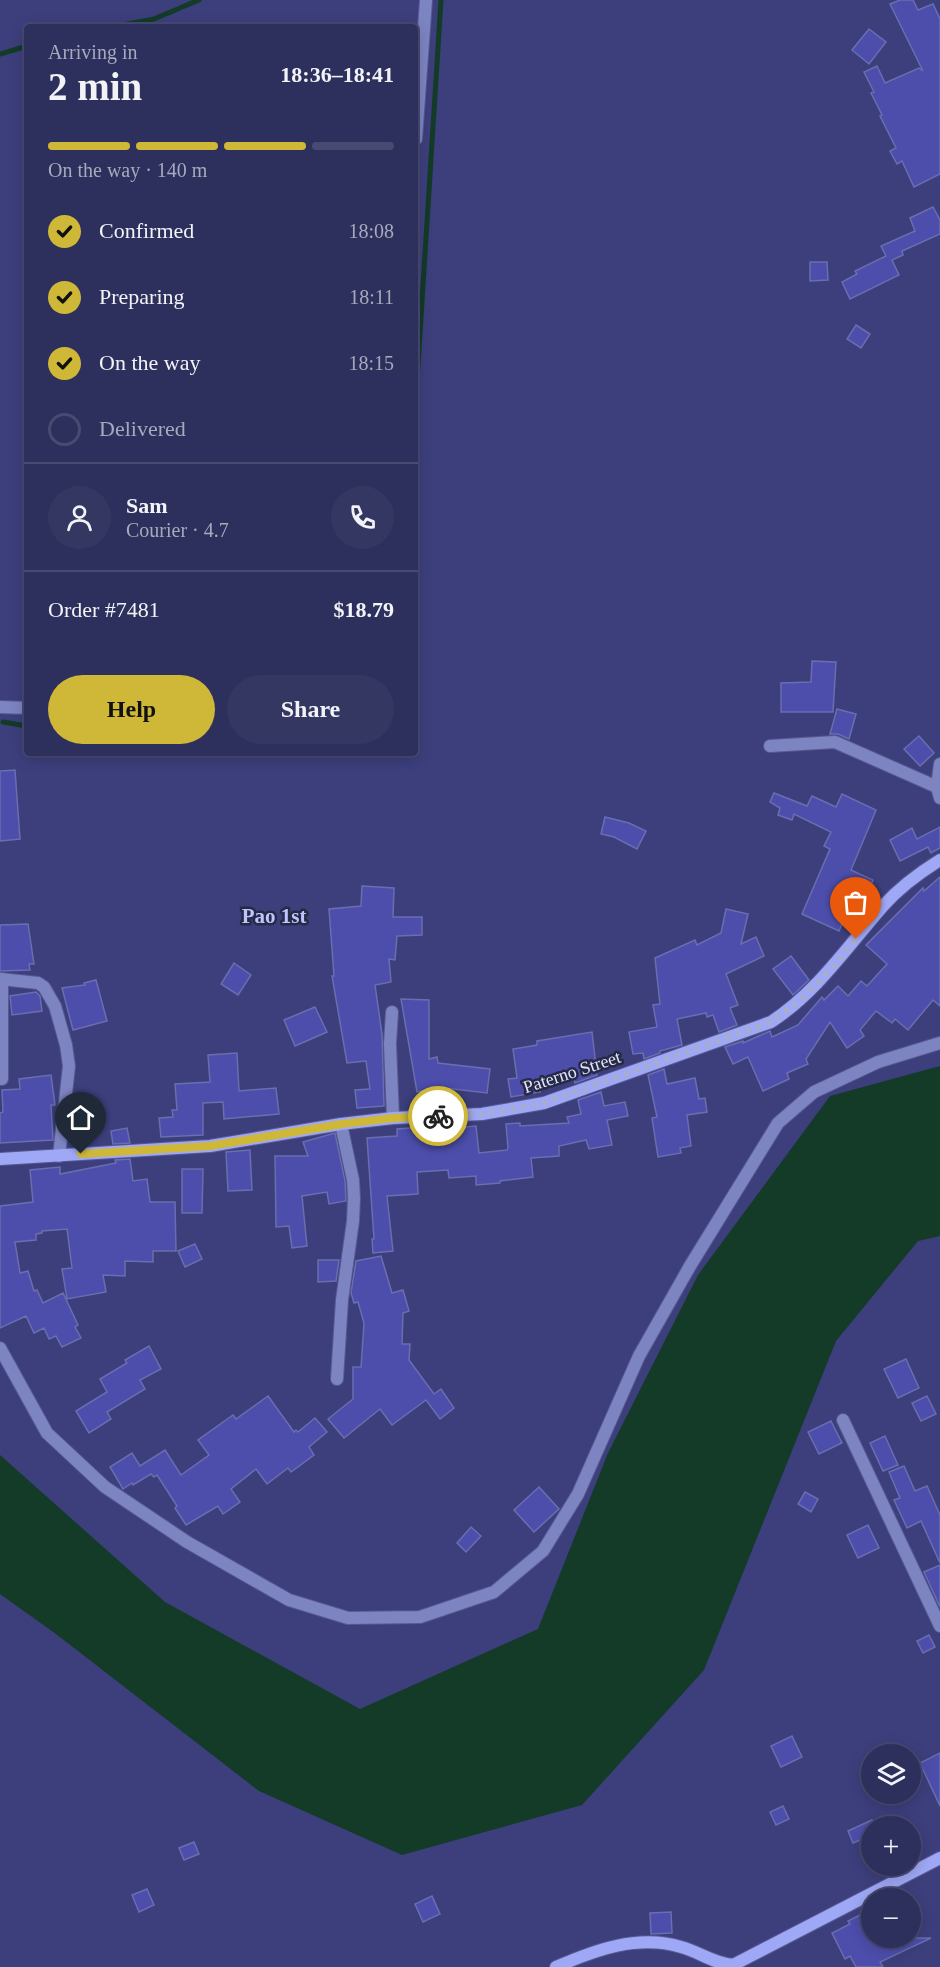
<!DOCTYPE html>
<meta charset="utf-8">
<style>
:root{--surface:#2d2f5d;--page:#353763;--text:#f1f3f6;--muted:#a7a9bc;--line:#484a72;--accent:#cfb837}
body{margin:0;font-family:Georgia,serif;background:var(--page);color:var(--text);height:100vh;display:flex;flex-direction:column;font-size:22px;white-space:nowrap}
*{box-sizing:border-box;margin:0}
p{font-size:20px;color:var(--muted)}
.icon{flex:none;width:33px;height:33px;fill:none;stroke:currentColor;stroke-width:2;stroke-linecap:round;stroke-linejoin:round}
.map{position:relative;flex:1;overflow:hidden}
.drawer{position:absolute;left:24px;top:24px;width:394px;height:732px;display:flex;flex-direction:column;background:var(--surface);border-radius:6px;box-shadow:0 3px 15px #0003,0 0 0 2px var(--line)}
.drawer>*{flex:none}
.tools{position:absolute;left:861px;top:1744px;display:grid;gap:12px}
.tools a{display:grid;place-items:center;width:60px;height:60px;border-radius:50%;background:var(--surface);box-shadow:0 3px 15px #0003,0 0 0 2px var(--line);font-size:30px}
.pin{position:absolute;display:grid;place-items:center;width:51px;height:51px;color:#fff;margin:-62px -26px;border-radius:50% 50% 50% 0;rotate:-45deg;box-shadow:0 0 6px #0007}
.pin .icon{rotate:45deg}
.courier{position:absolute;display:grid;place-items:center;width:60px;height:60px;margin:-30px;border:4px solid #cfb837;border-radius:50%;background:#fff;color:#222;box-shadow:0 2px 8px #0007}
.summary em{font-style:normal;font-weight:700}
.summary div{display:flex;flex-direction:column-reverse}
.summary{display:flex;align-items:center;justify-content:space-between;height:102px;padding:0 24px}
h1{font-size:39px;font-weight:700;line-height:45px}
.bar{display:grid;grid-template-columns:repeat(4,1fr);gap:9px 6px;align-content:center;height:72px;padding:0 24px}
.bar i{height:8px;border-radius:4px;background:var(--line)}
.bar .selected{background:var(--accent)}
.bar p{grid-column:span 4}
.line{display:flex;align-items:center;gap:15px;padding:0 24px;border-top:2px solid var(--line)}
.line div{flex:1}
.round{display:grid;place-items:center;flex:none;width:63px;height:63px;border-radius:32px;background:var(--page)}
ol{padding:0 24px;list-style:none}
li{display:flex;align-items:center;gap:18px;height:66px}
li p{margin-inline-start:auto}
li .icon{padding:6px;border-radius:50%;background:var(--accent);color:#111;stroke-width:4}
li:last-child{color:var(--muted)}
li i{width:33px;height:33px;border:3px solid var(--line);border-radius:50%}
.cta{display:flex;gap:12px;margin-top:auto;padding:12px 24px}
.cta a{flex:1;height:69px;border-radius:36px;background:var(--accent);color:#111;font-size:24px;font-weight:700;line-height:69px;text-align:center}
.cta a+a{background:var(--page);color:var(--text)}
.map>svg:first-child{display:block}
.water{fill:#133b27}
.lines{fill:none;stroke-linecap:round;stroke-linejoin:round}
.stream{stroke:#133b27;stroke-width:5}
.building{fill:#4d4eac;stroke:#686eaf;stroke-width:1.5}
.street-casing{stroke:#575a90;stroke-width:14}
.secondary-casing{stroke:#575a90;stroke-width:14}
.street{stroke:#7d84c2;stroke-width:12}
.secondary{stroke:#9fa8f6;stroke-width:12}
.done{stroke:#a8accf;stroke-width:6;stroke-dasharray:0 10.8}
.route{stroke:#cfb837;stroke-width:8}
.labels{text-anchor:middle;stroke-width:5;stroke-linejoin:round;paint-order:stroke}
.street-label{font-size:18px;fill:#e2e6fc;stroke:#272a46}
.quarter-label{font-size:21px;font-weight:bold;fill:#bdc4fe;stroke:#272a46}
</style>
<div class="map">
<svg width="940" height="1967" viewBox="0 0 940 1967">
<rect width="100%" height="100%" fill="#3c3f7c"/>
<polygon class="water" points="940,1066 940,1236 918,1241 836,1341 704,1670 582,1805 402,1855 259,1791 56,1634 0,1594 0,1455 165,1602 360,1709 538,1629 608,1453 698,1275 830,1096"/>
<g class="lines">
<g class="stream">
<polyline points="112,27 154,19 199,0"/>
<polyline points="0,54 27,46"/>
<polyline points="416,397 441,0"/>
<polyline points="3,722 27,726"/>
</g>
</g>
<g class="building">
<polygon points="900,0 913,0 918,10 933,4 940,19 940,174 914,187 902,161 897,164 890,151 896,148 880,116 882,115 871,93 874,92 864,72 877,66 885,83 919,68 923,71 890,4"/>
<polygon points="869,29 886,42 869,64 852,50"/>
<polygon points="933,207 940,220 940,234 902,251 903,255 892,260 899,275 850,299 842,282 857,274 855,271 886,256 881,246 915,231 910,218"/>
<polygon points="810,262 827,262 828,280 810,281"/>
<polygon points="856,325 870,334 861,348 847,339"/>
<polygon points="812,661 836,662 833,712 781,712 781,683 811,682"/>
<polygon points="837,709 856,714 849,739 838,734 830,734"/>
<polygon points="919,736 934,753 920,766 904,749"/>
<polygon points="15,770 20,839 0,841 0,771"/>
<polygon points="774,793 807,806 812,796 836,807 842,794 876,810 851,870 873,880 863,902 853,898 839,931 802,914 830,849 824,846 831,832 794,814 792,820 778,815 780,808 770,802"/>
<polygon points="605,817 629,823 646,831 637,849 614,837 601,834"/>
<polygon points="940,827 940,848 931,853 928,847 900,861 890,840 912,828 917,839"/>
<polygon points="940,877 940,1006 933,1000 908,1030 895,1019 892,1023 876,1011 860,1030 864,1036 847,1048 830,1022 806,1059 808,1064 787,1073 789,1079 763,1091 748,1057 733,1064 725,1047 743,1041 743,1043 770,1031 772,1037 798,1025 822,997 824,1000 838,986 848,996 861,981 867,986 887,964 866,945 923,888 924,891"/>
<polygon points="362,886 394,888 393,917 422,917 422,935 397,936 395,960 389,959 391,982 375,985 382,1034 384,1106 357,1108 355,1090 370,1089 366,1061 347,1063 332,976 334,976 329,909 361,906"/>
<polygon points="726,909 748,914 741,944 756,937 764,956 726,974 738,1005 730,1008 737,1025 719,1032 713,1015 707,1017 706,1013 677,1019 682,1045 660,1051 660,1053 644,1059 643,1053 633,1054 629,1032 657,1027 653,1005 660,1004 655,958 695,940 697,945 721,933"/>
<polygon points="28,924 34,964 29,964 30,970 0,971 0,925"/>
<polygon points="791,956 809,980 793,995 773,969"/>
<polygon points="234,963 251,975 238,995 221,984"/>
<polygon points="96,980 107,1021 73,1030 62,988 85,985 84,983"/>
<polygon points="36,992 40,996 42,1011 12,1015 10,996"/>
<polygon points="401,999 429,1000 429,1059 437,1057 438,1063 490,1069 487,1093 445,1088 417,1092"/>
<polygon points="315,1007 327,1032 295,1046 284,1020"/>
<polygon points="592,1032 597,1075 575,1083 573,1076 538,1081 540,1092 511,1097 508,1079 517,1078 513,1049 537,1045 537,1041"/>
<polygon points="237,1053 239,1091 276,1088 279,1114 224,1119 223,1102 203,1103 203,1135 161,1137 159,1118 173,1117 172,1110 177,1110 175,1084 210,1082 208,1055"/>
<polygon points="664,1069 667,1084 695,1078 699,1099 705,1098 707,1112 687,1115 691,1146 680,1148 681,1153 658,1157 652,1118 657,1117 648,1075"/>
<polygon points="51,1075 55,1105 51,1105 53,1140 0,1143 0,1113 3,1112 2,1090 20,1089 19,1079"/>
<polygon points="601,1092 604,1106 625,1102 628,1116 607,1120 612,1145 589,1149 586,1140 559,1146 559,1156 531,1158 533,1177 500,1181 500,1183 476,1185 476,1176 449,1178 448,1170 417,1172 418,1194 387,1196 393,1251 373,1253 372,1239 374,1239 367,1138 397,1136 397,1129 423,1127 423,1131 476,1126 479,1153 507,1150 508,1148 506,1124 520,1123 520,1126 569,1123 567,1117 581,1114 578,1100"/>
<polygon points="127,1128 130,1143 113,1144 111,1131"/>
<polygon points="335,1133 345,1181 346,1201 329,1204 327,1192 302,1196 307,1246 292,1248 289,1226 276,1227 275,1156 308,1156 303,1142"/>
<polygon points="250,1150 252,1190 228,1191 226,1152"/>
<polygon points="130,1159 133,1181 147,1179 150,1202 175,1202 176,1251 153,1251 153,1262 125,1261 125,1276 103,1275 106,1292 67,1299 62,1269 72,1268 67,1229 42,1231 42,1233 36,1234 36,1240 15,1242 20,1273 28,1271 34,1291 37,1290 43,1303 63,1293 78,1325 75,1327 81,1338 62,1347 56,1336 49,1339 44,1328 34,1333 26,1316 0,1328 0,1206 33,1202 30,1170 60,1167 60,1174 116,1163 115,1160"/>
<polygon points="182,1169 203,1169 202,1213 182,1213"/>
<polygon points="195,1244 202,1259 185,1267 178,1251"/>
<polygon points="381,1256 392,1293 403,1290 409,1311 403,1313 402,1344 410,1344 409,1360 434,1394 441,1389 454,1408 440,1419 426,1400 392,1425 380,1409 344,1438 328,1419 353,1399 353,1367 361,1367 364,1323 358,1302 354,1303 351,1293 356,1261"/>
<polygon points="318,1260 339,1260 336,1281 318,1282"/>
<polygon points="149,1346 161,1369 140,1380 145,1389 107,1412 111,1419 89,1433 76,1411 107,1392 100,1379 127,1363 125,1360"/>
<polygon points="906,1359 919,1388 898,1398 884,1369"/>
<polygon points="268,1396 294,1432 296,1430 298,1432 315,1418 327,1432 309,1447 314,1455 291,1472 288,1468 267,1484 256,1469 231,1489 240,1502 223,1514 218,1506 186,1525 175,1508 177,1506 157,1475 154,1477 151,1474 133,1485 132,1483 123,1489 110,1467 132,1453 140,1466 165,1450 181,1475 209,1455 198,1440 233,1415 236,1419"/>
<polygon points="927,1396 936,1414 921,1421 912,1403"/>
<polygon points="831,1421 842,1443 819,1454 808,1432"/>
<polygon points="885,1436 898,1465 883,1471 870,1443"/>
<polygon points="904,1466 915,1491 927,1486 940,1515 940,1563 921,1521 907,1528 894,1500 900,1498 889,1472"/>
<polygon points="539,1487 559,1509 534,1532 514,1510"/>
<polygon points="805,1492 818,1499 811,1512 798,1504"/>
<polygon points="868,1525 879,1548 858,1558 847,1535"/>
<polygon points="471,1527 481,1536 466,1552 457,1543"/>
<polygon points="940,1565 940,1607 924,1572"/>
<polygon points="929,1635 935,1647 923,1653 917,1641"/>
<polygon points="792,1736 802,1757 781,1767 771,1746"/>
<polygon points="940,1753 940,1806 920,1763"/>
<polygon points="783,1806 789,1819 776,1825 770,1812"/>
<polygon points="872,1820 872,1835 853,1843 848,1831"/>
<polygon points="194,1842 199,1854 184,1860 179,1848"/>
<polygon points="147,1889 154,1905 139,1912 132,1895"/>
<polygon points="432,1896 440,1914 423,1922 415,1904"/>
<polygon points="671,1912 672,1933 651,1934 650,1913"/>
<polygon points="860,1915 871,1938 931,1938 880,1962 883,1967 856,1967 850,1956 845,1959 832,1933 850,1924 848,1921"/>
</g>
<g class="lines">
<g class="street-casing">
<g id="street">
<polyline points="416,139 426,0"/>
<polyline points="0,707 27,708"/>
<polyline points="770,746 835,742 937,787"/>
<polyline points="940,764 937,787 940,798"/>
<polyline points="0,979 38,983 44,987 55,1006 66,1045 69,1066 59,1156"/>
<polyline points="2,979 2,1079"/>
<polyline points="392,1012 390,1044 393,1118"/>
<polyline points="0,1348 47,1433 105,1487 187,1542 289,1600 348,1618 420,1617 494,1592 543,1551 578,1494 639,1356 690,1266 778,1123 814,1092 878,1062 940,1043"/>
<polyline points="337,1379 342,1300 353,1221 354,1198 353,1180 341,1124"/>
<polyline points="843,1420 940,1626"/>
</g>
</g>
<g class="secondary-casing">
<g id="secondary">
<path d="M0 1159 210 1146 341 1124 393 1118 482 1114 544 1103 771 1022C817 992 847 947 883 906 899 888 919 873 940 860"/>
<path d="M556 1967C595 1950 638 1934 681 1947 700 1952 712 1963 733 1965L940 1858"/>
</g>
</g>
<use href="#street" class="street"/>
<use href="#secondary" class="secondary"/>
</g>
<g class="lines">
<path class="done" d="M438 1116 482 1114 544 1103 771 1022C804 1000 832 970 856 939"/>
<polyline class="route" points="81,1154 210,1146 342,1124 393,1118 438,1116"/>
</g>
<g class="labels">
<g class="street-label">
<text transform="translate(572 1072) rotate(-18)" y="6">Paterno Street</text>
</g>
<g class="quarter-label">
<text x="274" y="923">Pao 1st</text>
</g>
</g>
</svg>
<div class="tools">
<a><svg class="icon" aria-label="layers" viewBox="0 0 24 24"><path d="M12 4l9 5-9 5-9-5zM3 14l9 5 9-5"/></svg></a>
<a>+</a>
<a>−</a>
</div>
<div class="pin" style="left:856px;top:939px;background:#ea580c"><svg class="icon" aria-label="bag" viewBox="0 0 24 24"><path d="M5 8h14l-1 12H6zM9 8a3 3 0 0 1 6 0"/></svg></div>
<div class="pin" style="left:81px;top:1154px;background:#1f2937"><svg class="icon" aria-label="home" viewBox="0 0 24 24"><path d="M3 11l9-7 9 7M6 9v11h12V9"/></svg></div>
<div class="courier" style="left:438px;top:1116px"><svg class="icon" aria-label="bike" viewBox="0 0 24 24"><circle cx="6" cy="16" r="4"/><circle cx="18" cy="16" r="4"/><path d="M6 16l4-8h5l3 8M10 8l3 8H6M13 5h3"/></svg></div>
<section class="drawer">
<div class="summary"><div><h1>2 min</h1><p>Arriving in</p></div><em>18:36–18:41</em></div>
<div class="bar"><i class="selected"></i><i class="selected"></i><i class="selected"></i><i></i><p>On the way · 140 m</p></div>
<ol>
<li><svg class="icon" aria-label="check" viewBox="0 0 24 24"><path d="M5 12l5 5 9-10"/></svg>Confirmed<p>18:08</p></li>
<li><svg class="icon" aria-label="check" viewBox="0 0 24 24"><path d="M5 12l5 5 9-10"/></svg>Preparing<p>18:11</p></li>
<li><svg class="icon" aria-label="check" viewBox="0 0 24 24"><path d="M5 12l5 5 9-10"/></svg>On the way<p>18:15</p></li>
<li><i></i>Delivered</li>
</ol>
<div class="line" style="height:108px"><a class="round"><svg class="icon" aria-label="person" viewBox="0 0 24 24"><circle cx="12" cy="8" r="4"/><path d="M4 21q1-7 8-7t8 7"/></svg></a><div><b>Sam</b><p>Courier · 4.7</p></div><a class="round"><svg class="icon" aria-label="phone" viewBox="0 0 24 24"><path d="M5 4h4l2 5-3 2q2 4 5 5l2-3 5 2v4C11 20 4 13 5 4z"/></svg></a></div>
<div class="line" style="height:78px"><div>Order #7481</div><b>$18.79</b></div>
<div class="cta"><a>Help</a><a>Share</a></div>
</section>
</div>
